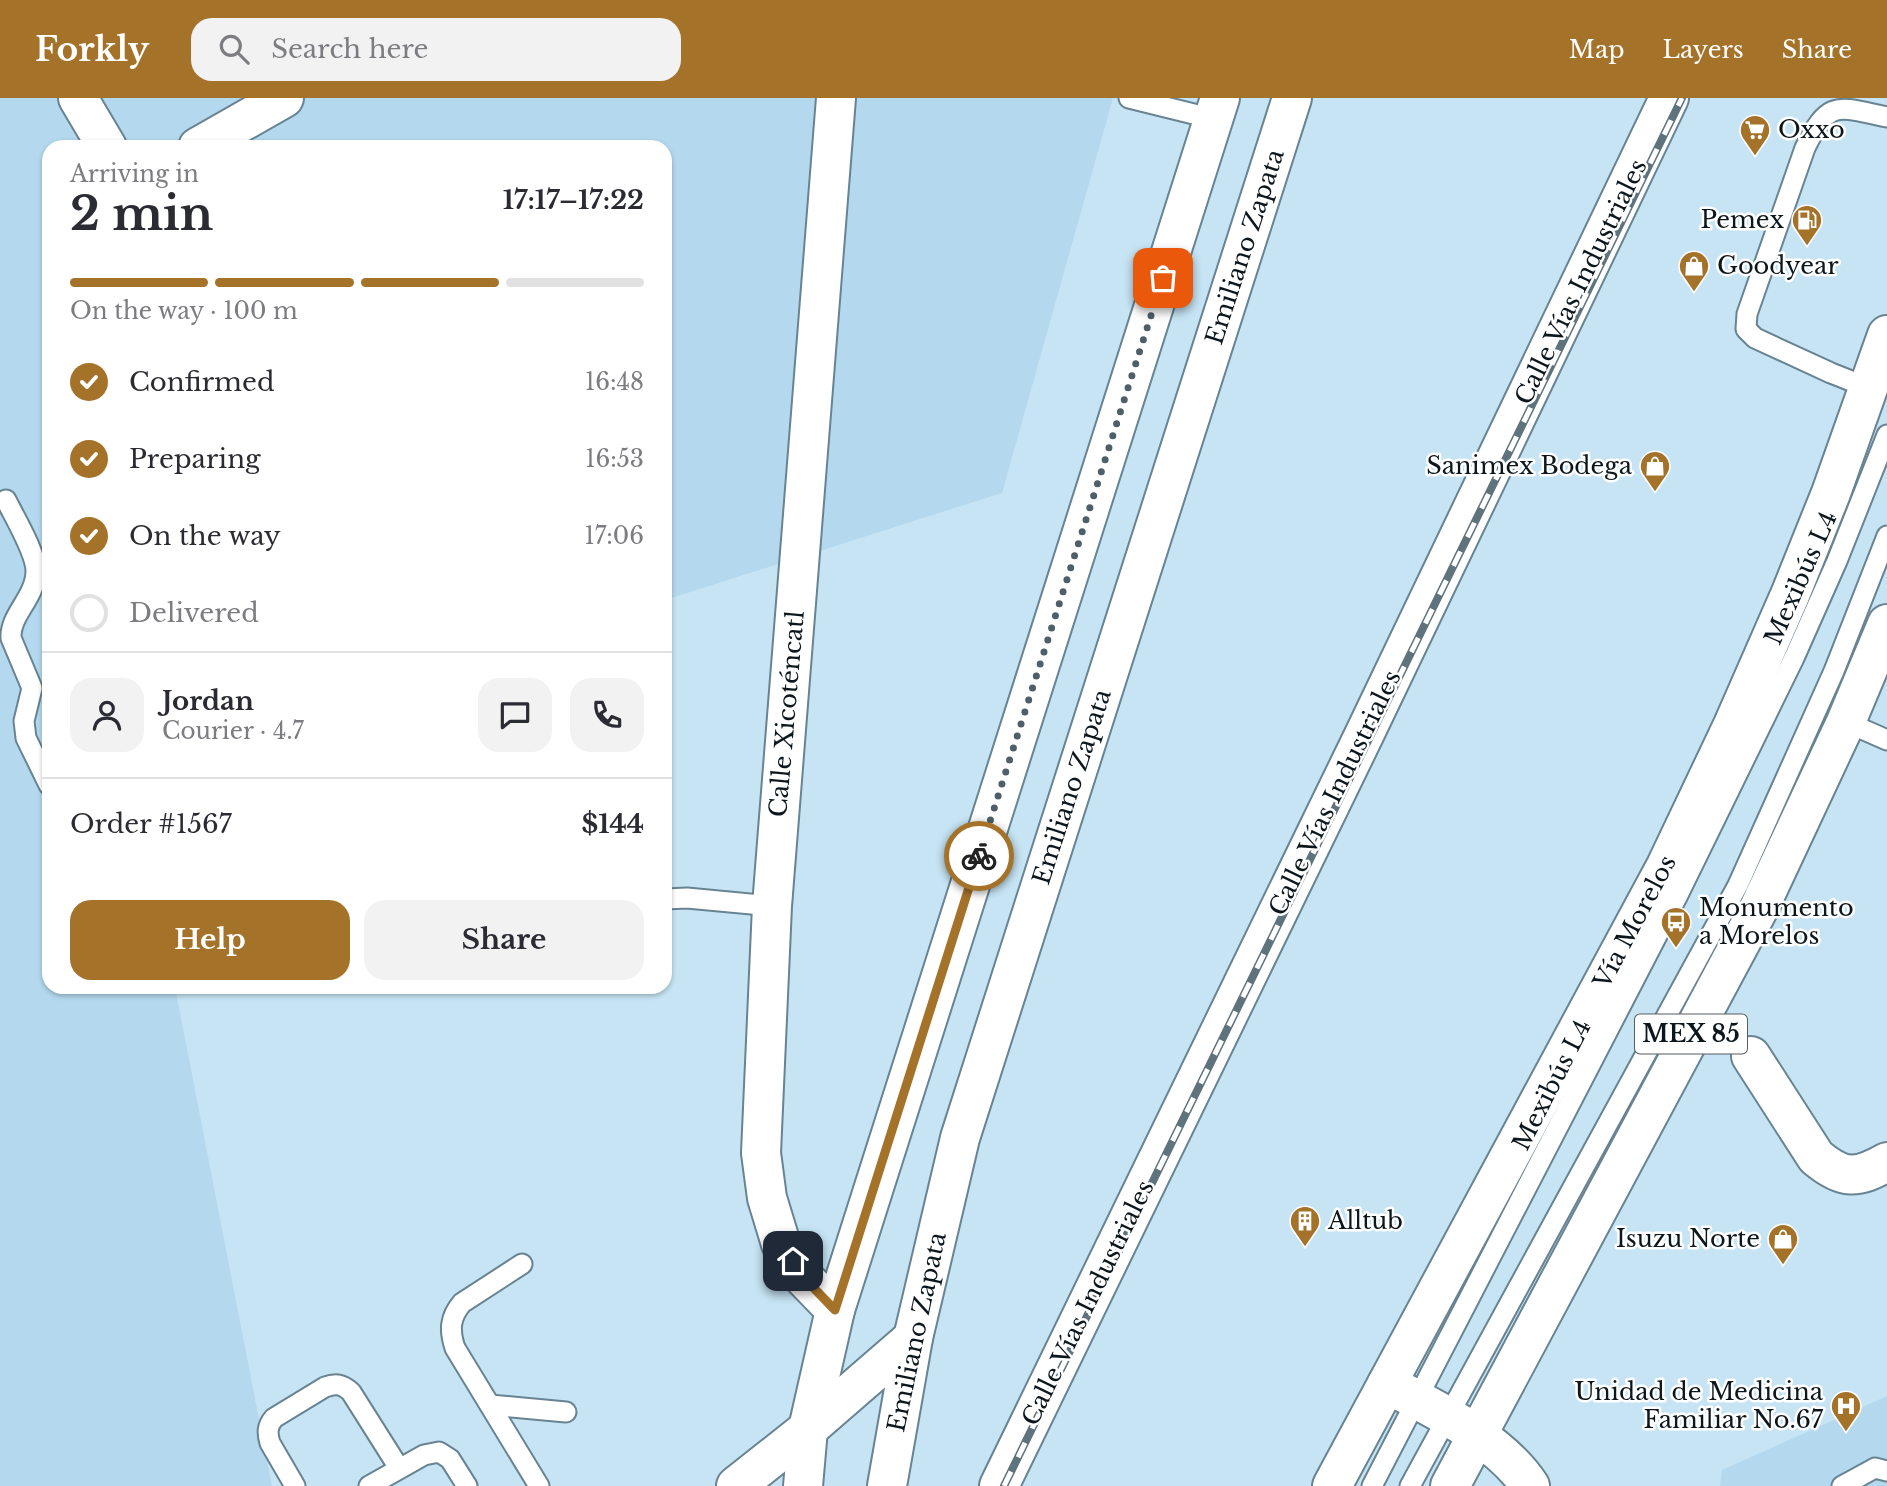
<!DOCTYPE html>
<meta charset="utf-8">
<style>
:root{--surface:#fff;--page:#f2f2f3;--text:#2b2b33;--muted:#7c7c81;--line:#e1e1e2;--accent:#a5722a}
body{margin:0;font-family:"Libre Baskerville",serif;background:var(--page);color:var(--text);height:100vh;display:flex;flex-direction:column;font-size:26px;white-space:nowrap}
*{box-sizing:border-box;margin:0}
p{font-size:23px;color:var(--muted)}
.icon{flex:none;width:38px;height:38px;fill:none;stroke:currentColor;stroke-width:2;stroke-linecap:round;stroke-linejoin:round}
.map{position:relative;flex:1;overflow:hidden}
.panel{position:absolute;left:42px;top:42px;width:630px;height:854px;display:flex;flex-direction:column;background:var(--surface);border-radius:21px;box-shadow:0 2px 5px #0004}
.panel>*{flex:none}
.pin{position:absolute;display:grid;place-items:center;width:60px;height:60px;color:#fff;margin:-30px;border-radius:14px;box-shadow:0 4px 10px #0006}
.courier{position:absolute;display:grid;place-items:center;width:70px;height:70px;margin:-35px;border:5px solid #a5722a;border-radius:50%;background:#fff;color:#222;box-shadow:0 2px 9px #0007}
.summary em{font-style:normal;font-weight:700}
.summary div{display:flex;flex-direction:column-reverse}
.summary{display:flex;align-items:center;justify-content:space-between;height:119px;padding:0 28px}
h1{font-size:46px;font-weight:700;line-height:52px}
.bar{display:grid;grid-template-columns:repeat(4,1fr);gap:10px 7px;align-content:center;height:84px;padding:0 28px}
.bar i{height:9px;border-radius:5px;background:var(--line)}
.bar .current{background:var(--accent)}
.bar p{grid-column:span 4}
.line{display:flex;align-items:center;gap:18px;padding:0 28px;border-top:2px solid var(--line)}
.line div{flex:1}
.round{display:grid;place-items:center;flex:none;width:74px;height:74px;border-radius:21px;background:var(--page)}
ol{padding:0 28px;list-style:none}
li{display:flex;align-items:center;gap:21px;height:77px}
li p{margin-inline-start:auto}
li .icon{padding:7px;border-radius:50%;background:var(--accent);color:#fff;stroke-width:4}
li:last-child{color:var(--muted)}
li i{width:38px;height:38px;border:4px solid var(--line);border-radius:50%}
.cta{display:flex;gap:14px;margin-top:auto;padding:14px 28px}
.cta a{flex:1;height:80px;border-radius:21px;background:var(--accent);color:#fff;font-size:28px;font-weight:700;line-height:80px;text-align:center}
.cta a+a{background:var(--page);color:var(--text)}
header{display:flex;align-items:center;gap:42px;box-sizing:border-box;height:98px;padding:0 35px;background:var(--accent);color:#fff}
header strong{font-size:33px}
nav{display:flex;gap:38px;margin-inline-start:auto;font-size:24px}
.search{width:490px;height:63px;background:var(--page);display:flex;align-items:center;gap:18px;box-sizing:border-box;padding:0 24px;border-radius:21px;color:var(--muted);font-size:26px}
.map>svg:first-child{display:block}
.built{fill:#b4d9ee}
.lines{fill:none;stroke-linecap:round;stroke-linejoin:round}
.lane-casing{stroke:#688392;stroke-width:23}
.street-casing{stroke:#688392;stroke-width:42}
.secondary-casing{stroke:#688392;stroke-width:42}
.primary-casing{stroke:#688392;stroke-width:42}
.lane{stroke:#fff;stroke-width:19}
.street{stroke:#fff;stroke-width:38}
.secondary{stroke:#fff;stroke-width:38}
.primary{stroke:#fff;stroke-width:38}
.rail-casing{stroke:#5f737d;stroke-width:8}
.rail{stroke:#fff;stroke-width:5;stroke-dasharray:16;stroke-linecap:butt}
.done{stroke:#4d5f68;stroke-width:7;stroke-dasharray:0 12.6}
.route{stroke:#a5722a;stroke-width:9}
.labels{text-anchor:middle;stroke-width:5;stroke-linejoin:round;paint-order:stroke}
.shield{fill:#fff;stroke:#555d61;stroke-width:2}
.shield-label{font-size:23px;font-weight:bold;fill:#0c171d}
.poi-label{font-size:24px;fill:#0c171d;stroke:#fff;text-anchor:start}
.street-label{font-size:24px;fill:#0c171d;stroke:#fff}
</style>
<header>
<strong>Forkly</strong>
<div class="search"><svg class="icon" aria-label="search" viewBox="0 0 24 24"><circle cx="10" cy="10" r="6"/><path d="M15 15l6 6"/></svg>Search here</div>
<nav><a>Map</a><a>Layers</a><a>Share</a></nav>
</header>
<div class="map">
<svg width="1887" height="1388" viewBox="0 0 1887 1388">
<rect width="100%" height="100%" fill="#c6e4f4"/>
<g class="built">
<polygon points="0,0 1113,0 1002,395 665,502 665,49 49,49 49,889 175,889 272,1388 0,1388"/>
<polygon points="1887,1298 1887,1388 1720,1388 1722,1372"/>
</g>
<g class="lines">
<g class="lane-casing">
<g id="lane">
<polyline points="1129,0 1214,21"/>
<path d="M1869 290 1831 275 1755 240 1746 231 1747 216 1805 50C1829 0 1838 9 1887 19"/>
<path d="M6 402C15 420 36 455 36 473 36 483 32 492 28 499 21 512 10 525 11 540L32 590 24 623 26 640 49 687"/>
<polyline points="1846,624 1887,642"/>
<polyline points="665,801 687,800 772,808"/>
<path d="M522 1166 462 1205C450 1219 449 1232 455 1250L539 1388"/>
<polyline points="490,1307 566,1314"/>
<path d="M295 1388 270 1345C267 1335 267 1328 274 1320L325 1289C336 1285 342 1286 351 1294L399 1370"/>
<polyline points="369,1388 424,1357 439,1354 450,1361 467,1388"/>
<polyline points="1372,1388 1677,799 1794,560 1837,463 1887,337"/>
<polyline points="1410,1388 1738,787 1834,573 1887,438"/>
<polyline points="1842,1388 1875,1370 1887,1373"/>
</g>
</g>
<g class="street-casing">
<g id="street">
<polyline points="78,0 107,49"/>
<polyline points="198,49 284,0"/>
<path d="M1751 958 1816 1059C1843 1082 1857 1081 1887 1064"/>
<polyline points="835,1212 805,1181 781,1146 767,1100 761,1055 772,808 836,0"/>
<path d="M1387 1286C1436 1312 1499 1341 1530 1388"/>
<polyline points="999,1388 1364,637 1669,0"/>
</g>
</g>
<g class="secondary-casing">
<polyline id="secondary" points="736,1388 808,1331 913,1240"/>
</g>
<g class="primary-casing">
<g id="primary">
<polyline points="803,1388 808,1331 835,1212 1220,0"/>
<polyline points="887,1388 913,1240 960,1040 1292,0"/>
<polyline points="1332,1388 1666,768 1733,627 1790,497 1831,395 1887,237"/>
<polyline points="1450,1388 1759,810 1846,624 1887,526"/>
</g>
</g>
<use href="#lane" class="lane"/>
<use href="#street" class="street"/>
<use href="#secondary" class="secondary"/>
<use href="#primary" class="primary"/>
<g class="rail-casing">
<polyline id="rail" points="1004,1388 1682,0"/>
</g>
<use href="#rail" class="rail"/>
</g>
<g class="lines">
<polyline class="done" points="979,758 1163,180"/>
<polyline class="route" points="793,1163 805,1181 835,1212 979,758"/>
</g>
<defs>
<g id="supermarket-pin" transform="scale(1.575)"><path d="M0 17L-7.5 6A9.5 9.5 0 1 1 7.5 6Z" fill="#a5722a" stroke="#fff"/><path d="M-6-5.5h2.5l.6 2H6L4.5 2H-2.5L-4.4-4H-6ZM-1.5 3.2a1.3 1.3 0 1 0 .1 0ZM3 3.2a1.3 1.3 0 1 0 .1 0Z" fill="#fff"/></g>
<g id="fuel-pin" transform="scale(1.575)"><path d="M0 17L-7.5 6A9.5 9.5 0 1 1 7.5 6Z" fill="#a5722a" stroke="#fff"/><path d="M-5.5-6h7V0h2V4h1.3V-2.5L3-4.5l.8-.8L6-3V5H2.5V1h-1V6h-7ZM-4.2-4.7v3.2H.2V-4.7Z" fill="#fff"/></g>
<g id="shop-pin" transform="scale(1.575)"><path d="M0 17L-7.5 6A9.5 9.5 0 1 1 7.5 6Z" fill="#a5722a" stroke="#fff"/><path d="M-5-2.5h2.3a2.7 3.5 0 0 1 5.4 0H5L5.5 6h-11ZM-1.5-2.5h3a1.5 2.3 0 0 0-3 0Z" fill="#fff"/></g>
<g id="bus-pin" transform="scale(1.575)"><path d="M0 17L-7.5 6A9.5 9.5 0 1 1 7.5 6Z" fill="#a5722a" stroke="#fff"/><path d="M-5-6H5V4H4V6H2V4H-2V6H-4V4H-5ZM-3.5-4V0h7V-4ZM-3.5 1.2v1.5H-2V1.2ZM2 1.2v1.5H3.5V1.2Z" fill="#fff"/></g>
<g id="building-pin" transform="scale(1.575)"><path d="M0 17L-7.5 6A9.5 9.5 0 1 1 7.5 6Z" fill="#a5722a" stroke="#fff"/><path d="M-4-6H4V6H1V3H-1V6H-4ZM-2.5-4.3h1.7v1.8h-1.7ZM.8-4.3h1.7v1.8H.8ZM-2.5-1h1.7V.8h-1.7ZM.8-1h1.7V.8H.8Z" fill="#fff"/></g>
<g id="hospital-pin" transform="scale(1.575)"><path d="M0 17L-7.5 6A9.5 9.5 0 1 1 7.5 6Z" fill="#a5722a" stroke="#fff"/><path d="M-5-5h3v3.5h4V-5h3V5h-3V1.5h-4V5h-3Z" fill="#fff"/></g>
</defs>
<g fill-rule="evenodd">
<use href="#supermarket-pin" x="1755" y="32"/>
<use href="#fuel-pin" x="1807" y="122"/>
<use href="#shop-pin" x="1694" y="168"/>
<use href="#shop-pin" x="1655" y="368"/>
<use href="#bus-pin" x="1676" y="824"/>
<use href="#building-pin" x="1305" y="1123"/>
<use href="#shop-pin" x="1783" y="1141"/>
<use href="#hospital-pin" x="1846" y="1308"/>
</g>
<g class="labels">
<rect class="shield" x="1635" y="916.5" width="112" height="39" rx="5"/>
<g class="shield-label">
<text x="1691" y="944">MEX 85</text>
</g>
<g class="poi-label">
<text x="1778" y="40">Oxxo</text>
<text x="1784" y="130" text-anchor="end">Pemex</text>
<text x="1717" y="176">Goodyear</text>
<text x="1632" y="376" text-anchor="end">Sanimex Bodega</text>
<text x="1699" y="818">Monumento<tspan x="1699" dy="28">a Morelos</tspan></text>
<text x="1328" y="1131">Alltub</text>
<text x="1760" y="1149" text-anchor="end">Isuzu Norte</text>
<text x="1823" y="1302" text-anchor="end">Unidad de Medicina<tspan x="1823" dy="28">Familiar No.67</tspan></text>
</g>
<g class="street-label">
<text transform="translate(1245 149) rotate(-72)" y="8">Emiliano Zapata</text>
<text transform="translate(1581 184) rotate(-64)" y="8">Calle Vías Industriales</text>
<text transform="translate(1801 480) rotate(-66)" y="8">Mexibús L4</text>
<text transform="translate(787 616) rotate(-85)" y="8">Calle Xicoténcatl</text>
<text transform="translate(1072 689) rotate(-72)" y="8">Emiliano Zapata</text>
<text transform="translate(1335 695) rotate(-64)" y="8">Calle Vías Industriales</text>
<text transform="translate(1635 824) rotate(-62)" y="8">Vía Morelos</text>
<text transform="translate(1552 987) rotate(-63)" y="8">Mexibús L4</text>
<text transform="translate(1088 1205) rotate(-64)" y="8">Calle Vías Industriales</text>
<text transform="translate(917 1234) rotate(-78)" y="8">Emiliano Zapata</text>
</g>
</g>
</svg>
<div class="pin" style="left:1163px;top:180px;background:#ea580c"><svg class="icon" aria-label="bag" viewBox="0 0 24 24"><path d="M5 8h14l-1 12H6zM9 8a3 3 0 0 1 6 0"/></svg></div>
<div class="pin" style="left:793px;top:1163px;background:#1f2937"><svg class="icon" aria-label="home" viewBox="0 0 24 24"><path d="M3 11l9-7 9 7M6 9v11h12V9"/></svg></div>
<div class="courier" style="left:979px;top:758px"><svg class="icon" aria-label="bike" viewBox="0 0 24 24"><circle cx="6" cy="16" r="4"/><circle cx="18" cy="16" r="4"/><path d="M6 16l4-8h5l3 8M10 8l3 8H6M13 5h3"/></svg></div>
<section class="panel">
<div class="summary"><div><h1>2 min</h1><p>Arriving in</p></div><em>17:17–17:22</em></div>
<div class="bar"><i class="current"></i><i class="current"></i><i class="current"></i><i></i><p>On the way · 100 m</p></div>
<ol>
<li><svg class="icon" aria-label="check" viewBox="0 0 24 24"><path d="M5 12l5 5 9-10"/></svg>Confirmed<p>16:48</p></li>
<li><svg class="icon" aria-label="check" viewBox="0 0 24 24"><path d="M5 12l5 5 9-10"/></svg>Preparing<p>16:53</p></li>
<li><svg class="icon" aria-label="check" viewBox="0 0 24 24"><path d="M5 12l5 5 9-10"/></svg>On the way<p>17:06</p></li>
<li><i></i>Delivered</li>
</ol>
<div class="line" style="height:126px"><a class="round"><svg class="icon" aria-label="person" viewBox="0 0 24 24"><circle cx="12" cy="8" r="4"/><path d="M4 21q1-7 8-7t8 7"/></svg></a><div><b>Jordan</b><p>Courier · 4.7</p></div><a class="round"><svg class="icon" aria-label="chat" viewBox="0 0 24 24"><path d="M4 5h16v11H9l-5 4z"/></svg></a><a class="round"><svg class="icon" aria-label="phone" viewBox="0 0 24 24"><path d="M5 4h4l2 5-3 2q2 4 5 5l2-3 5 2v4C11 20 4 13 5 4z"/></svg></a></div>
<div class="line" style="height:91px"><div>Order #1567</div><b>$144</b></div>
<div class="cta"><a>Help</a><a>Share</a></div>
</section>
</div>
